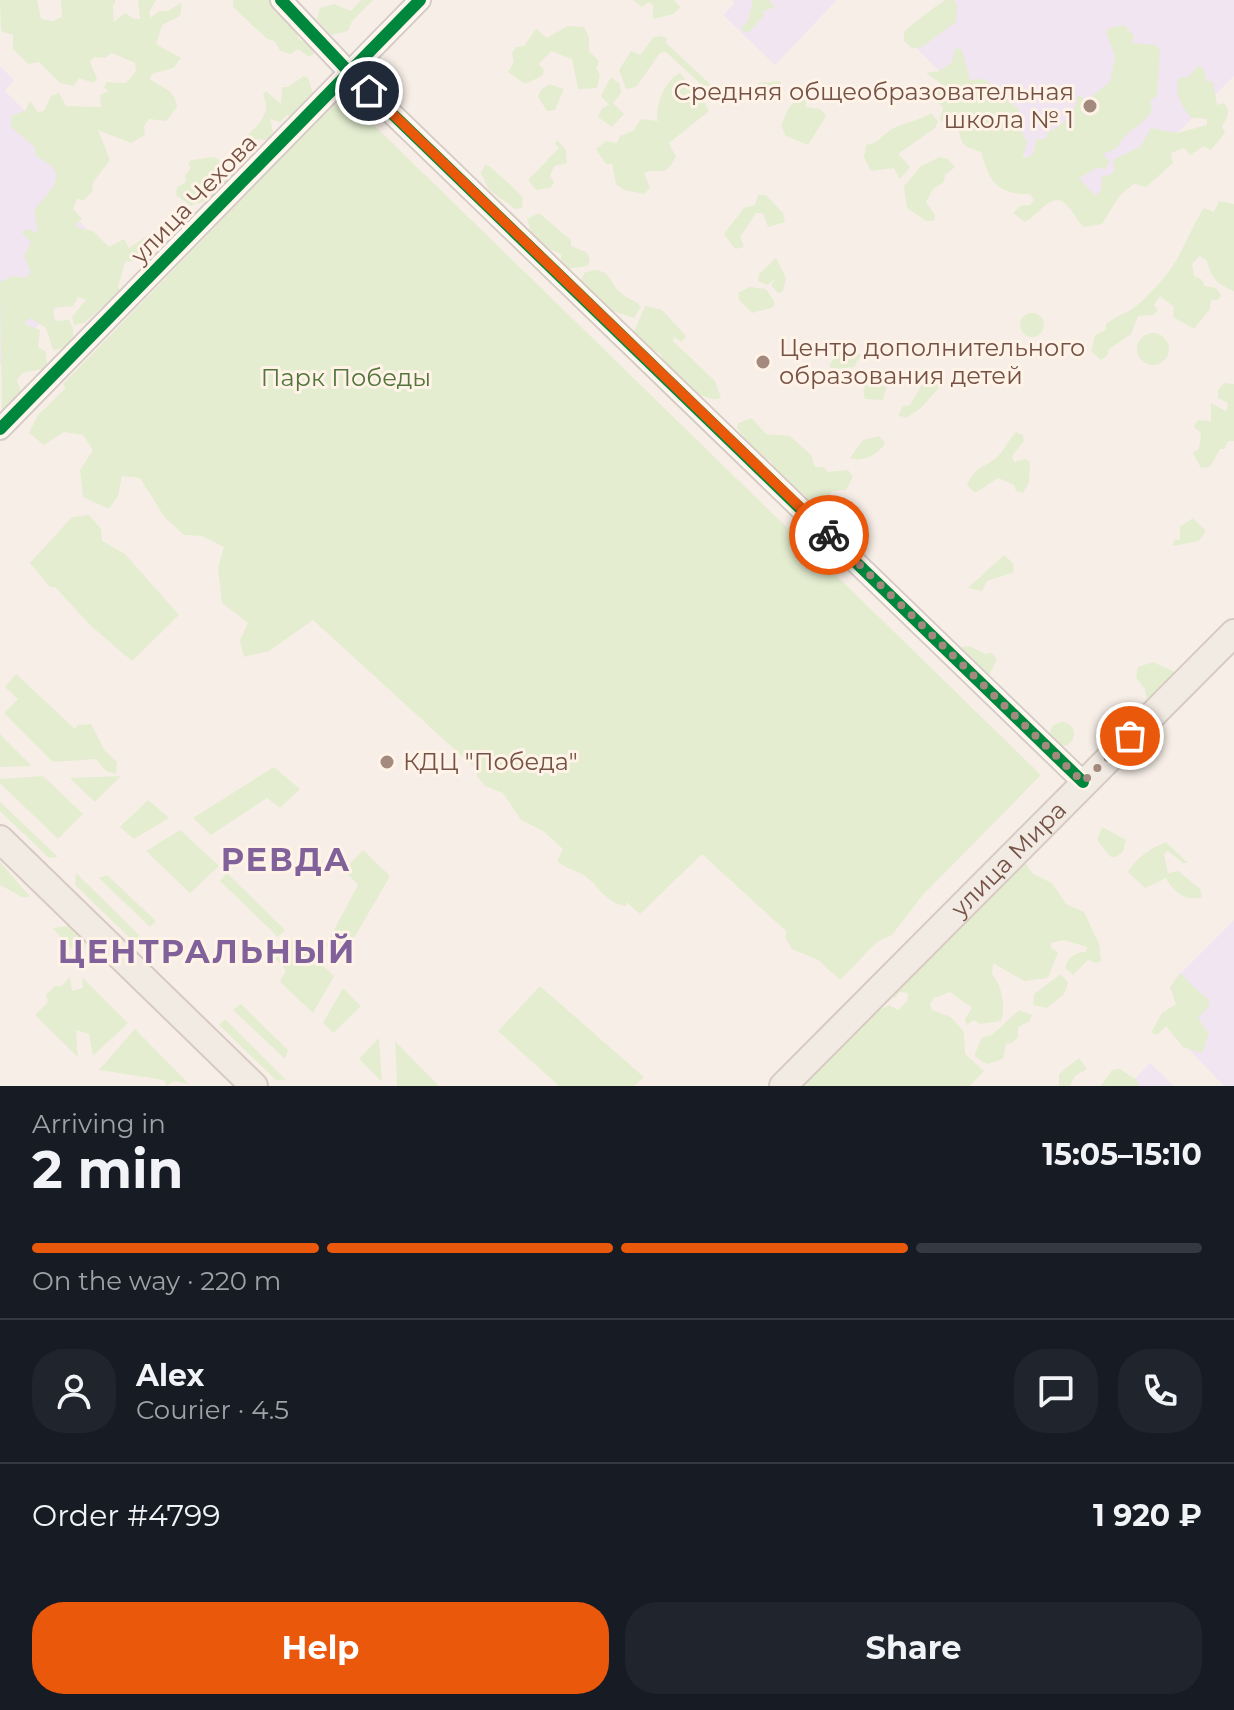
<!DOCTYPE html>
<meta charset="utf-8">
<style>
:root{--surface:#171b24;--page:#20242c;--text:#f1f3f6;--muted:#9ea1a6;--line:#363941;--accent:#ea580c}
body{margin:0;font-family:Montserrat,sans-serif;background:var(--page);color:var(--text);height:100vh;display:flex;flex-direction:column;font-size:30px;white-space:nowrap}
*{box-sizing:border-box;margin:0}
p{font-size:26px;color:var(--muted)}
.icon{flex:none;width:44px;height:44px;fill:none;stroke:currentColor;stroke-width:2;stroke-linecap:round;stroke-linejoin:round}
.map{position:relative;height:1086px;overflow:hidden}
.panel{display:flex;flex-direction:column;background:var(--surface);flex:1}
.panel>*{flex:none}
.pin{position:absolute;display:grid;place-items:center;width:68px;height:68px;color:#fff;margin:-34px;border:4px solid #fff;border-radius:50%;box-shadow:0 2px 8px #0007}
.courier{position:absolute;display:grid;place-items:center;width:80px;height:80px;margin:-40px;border:6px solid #ea580c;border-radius:50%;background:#fff;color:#222;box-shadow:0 2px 10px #0007}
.overview em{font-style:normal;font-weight:700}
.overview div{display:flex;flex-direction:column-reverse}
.overview{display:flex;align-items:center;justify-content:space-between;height:136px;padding:0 32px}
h1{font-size:52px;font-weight:700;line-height:60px}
.bar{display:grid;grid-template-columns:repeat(4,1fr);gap:12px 8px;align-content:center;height:96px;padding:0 32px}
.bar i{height:10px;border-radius:6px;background:var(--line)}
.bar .current{background:var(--accent)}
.bar p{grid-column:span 4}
.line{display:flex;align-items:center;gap:20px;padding:0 32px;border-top:2px solid var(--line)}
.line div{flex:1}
.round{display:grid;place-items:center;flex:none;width:84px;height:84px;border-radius:32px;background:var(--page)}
.cta{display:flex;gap:16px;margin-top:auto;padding:16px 32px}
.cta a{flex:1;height:92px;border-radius:32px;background:var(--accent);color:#fff;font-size:32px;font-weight:700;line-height:92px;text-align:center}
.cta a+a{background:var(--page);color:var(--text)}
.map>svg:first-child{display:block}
.education{fill:#f1e5f1}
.green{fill:#e4edd0}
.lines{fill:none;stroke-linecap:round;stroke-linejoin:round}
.minor-casing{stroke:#d8ccc5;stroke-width:24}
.major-casing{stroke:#d6cac3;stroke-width:30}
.minor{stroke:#fefdfb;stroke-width:20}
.major{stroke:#f2ebe4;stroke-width:26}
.cycleway-casing{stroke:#fff3e8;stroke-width:17}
.cycleway{stroke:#00873e;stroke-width:12}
.done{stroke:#a3897e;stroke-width:8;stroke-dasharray:0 14.4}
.route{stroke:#ea580c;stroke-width:10}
.poi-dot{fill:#a3897e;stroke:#fff3e8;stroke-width:3}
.labels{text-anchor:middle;stroke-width:6;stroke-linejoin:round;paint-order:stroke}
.poi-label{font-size:24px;fill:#765246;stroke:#fff3e8;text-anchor:start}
.street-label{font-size:24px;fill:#765246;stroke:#fff3e8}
.park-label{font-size:24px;fill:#52763b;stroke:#fff3e8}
.district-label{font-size:32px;font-weight:bold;letter-spacing:2px;fill:#81619a;stroke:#fff3e8}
</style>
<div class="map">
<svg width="1234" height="1086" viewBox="0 0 1234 1086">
<rect width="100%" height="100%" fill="#f7efe7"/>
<g class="education">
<polygon points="732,0 837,0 775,65 723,15 735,3"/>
<polygon points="947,0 1234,0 1234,76 1090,221 908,40"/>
<polygon points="0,66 14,80 5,91 25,111 12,124 72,183 57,200 111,252 0,364"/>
<polygon points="1234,920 1234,1086 1224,1086 1176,1036 1176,978"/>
<polygon points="1150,1063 1174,1086 1128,1086"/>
</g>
<g class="green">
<path d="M0 0H37L41 19 53 21 62 17 61 0H116L113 6 114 22 125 13 134 19H140L138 0H156L149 12 151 18 159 11H168L182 2 180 16 162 25 156 44 181 58 173 68 152 74 150 79C163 89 175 89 177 107L166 121 149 119 144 126 145 135 131 143 98 130 110 160 92 184 93 191 84 200 77 199 73 209 82 219 76 224 78 228 93 231 109 247 124 239 129 248 153 232 154 246 144 259 125 262 118 287 123 294 118 300H110L84 323 74 325 72 317 86 300 78 297 73 306 53 308 55 321 69 320 73 329C75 341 65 350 53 350L46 328 31 318 26 321V325L40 330 38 347 46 352 47 368 22 373 17 380 23 399 21 404 11 403 2 410 0 282 13 276 26 278 31 272 24 256 31 242 21 232 27 229 38 233 34 210 54 186 57 174 52 166 35 155V147L11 127V116L25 111 30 101 38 112 44 111 51 96 59 93 66 106 101 107 100 95 109 91 104 87 107 82 126 83 136 71 135 63 112 53 105 58 94 57 90 62 97 79 93 83 79 78 74 86 60 83 39 62 28 64 13 49V35L1 31Z"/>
<polygon points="233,0 271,0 276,13 281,13 296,26 298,39 315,47 314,54 309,57 298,49 291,54 280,51 275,41 267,39 233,7"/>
<polygon points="361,0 373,0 352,21 348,31 331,35 317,19 320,8 334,4 351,11"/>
<polygon points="633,0 674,0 681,7 673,14 653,19 653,5 649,2 642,7"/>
<polygon points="753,0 769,0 775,7 763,11 764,16 749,32 744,32 741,27 748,21"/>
<path d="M946 0H954L957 5 956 22 922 47 912 48 904 41V32C910 26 938 4 946 0Z"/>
<path d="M1124 25 1134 36 1132 43 1156 45 1160 51 1157 96 1150 100 1152 110C1143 127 1125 130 1117 148L1103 154 1109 161 1106 169 1097 168 1079 178 1095 196 1101 190 1102 176 1110 175 1115 169 1113 160 1140 147 1151 128 1177 133 1207 125V119L1192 118C1182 109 1173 91 1179 78L1188 77 1198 66 1203 68 1207 81 1213 82 1217 105 1224 103C1231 112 1228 117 1222 126L1225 133 1211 150 1204 146 1190 155 1184 148 1171 153 1173 163 1146 187 1134 184 1120 195 1102 224 1084 227C1077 221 1074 213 1068 206 1052 189 1040 215 1025 222L1013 213 1020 206 1030 205 1034 200 1030 194C995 194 990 182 981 152 968 146 963 151 959 132L940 120 943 107 933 99 940 83 926 73 939 71 952 62 955 48 962 50 970 80 985 79 991 85 989 91 1001 90 1007 95 1008 102 1019 109 1016 122 1027 142 1023 157 1027 158 1033 154 1036 139H1046L1047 133C1065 124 1075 114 1078 95L1087 100 1110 82 1115 56 1106 32 1109 28Z"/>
<polygon points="568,26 584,27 589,37 589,51 599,61 596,69 600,74 597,88 578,89 572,59 551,51 539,64 544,70 542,76 525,84 508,72 514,62 512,53 516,47 524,46 536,29 547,38"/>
<polygon points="660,36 668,38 665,42 713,87 702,85 666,52 660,53 636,87 626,89 619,70 631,51 640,55 654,37"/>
<path d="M680 73C690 87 702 95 709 111L669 143 676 157C664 179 661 167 644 173L650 188 644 194 624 190 616 184 612 164H606L596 149 606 141 617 143 620 136 633 131 641 119 658 121C654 108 665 79 680 73Z"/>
<path d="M304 76 308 78 314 96 294 117 287 115 280 122 270 119 273 132 269 140 250 139 247 156 237 154V146C249 131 275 117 263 95L266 91 281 104 282 87H288Z"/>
<polygon points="611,77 620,84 621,93 613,103 624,114 612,127 598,117 602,108 609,105 601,96"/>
<polygon points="780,81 784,88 768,101 754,94 758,83"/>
<polygon points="549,84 564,89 555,110 547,111 538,97 541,90"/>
<path d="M343 95 1041 775 922 896 892 935 877 942 840 980 818 960 792 949 785 937 787 932 702 854 640 914 626 902V906C603 903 598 882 580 873 571 869 565 868 557 861L563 849 543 831 521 820 503 793 485 786 477 776V770L313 620 269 651 244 657 240 640 248 623 222 603 218 568 224 547 202 536 184 535 165 518 140 478 122 476 118 496 109 509 83 497 80 470 93 450 83 435 64 432 44 445 29 433 38 415 66 388 63 384Z"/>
<polygon points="800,95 806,100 806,107 820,109 826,116 808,145 786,136 781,126 788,109"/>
<path d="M931 113 938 121 935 128 898 154 910 167 900 179 894 168 871 171 864 157 866 145C880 143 882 134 894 128 906 122 918 121 931 113Z"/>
<polygon points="558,141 566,150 567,163 554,166 550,176 554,183 550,188 536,190 528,180 559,148 555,143"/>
<path d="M215 157 235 172 233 177C222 182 221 191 212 197 206 202 198 202 191 206L176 195 177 187 186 182 185 175 191 168 188 165 191 160Z"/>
<polygon points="940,157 948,159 955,167 945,175 944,182 933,189 926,202 935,215 934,221 926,221 907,208 904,186 921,166"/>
<path d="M485 165 489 166C498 174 518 190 523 199L522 208 515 209 489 190 481 173Z"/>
<polygon points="758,195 766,195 783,213 785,222 768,227 763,213 756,213 740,237 744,247 735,249 724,234 744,208 755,205"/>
<path d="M1219 201 1234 204V291C1218 285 1210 277 1207 260L1199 256 1192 264 1194 276 1201 279 1205 286 1216 288 1221 295 1218 300H1211L1210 309 1194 329 1173 317 1174 307 1160 296 1154 305 1158 310 1153 315 1138 316 1131 334 1109 349 1107 356 1101 360 1091 351 1095 335 1106 330V324C1114 318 1118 316 1127 312 1137 309 1166 277 1172 267 1184 249 1192 226 1204 208L1214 212Z"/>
<polygon points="539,213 571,240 571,246 586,252 590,259 588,266 566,269 561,266 561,254 534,242 527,219"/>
<polygon points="776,258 786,278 783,291 778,293 771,285 775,279 767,285 758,281 759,274"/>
<path d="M593 270C609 270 610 281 618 291 625 298 635 299 641 307L634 318 607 309 600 300 579 289 584 273Z"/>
<polygon points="749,287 766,289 774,301 774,307 752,313 739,300 738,293"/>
<path d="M645 306 662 310 686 336 682 342 674 337 673 341 715 381 721 398C701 405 675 374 661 360L662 355 638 341 634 332Z"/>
<circle cx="1032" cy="325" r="12"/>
<circle cx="1153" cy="349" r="16"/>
<polygon points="856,351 861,355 854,367 833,369 829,366 838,352"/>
<path d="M875 372 890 376 883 400 865 399C861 387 865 380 875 372Z"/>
<polygon points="936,376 943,383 921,408 906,418 898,415 903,406 910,405 925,380"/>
<polygon points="1224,383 1234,384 1234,441 1228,441 1224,449 1220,449 1210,467 1201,468 1193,453 1199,449 1201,433 1194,427 1198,420 1211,421 1211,403 1226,411 1228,403 1218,398 1218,390"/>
<path d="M752 418 766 434 790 436 811 455 815 467H824L828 472 848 470 853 477 846 490 832 491 824 504 812 509C807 504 807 498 802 493 790 483 774 478 771 461L758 456 737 428 738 423Z"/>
<path d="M1016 432 1023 435 1024 441 1012 456 1014 462 1025 459 1030 462 1029 482 1023 493 1016 491 1014 485 998 478 975 493 967 485C977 462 987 469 1000 454 1007 446 1009 439 1016 432Z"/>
<path d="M879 436 885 443C879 454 862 463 850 458L863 440Z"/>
<polygon points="89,515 101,529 102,541 125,554 179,615 132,661 91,626 55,587 50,587 30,563 72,517"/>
<polygon points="1193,518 1206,531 1199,541 1173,546 1174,540 1180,540 1180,527"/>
<polygon points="1004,555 1013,563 1014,572 987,581 982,591 968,588"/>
<polygon points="969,646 985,654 992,653 997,659 988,677 959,651 961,647"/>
<polygon points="1153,662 1175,672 1173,683 1146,699 1145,689 1136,678 1138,667"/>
<polygon points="16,674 75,729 78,725 91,724 105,751 117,762 116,774 106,771 96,759 53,762 4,713 18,699 5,687"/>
<circle cx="1062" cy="734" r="12"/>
<polygon points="0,734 32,766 0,767"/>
<polygon points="274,767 300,789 280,808 267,798 211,835 193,818"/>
<polygon points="43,776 83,814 58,839 0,783 0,779"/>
<polygon points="121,776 95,802 70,778"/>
<polygon points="148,800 169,818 134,839 120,827"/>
<polygon points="0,802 58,857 49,858 0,811"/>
<polygon points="1102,827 1126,840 1123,852 1116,857 1111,857 1097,840"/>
<polygon points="180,830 219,866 190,893 146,851"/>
<path d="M1166 842 1188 863H1183L1168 851 1164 854 1168 873 1178 871 1200 889 1202 897C1188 903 1172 891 1166 878L1145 888 1128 872C1135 859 1152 847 1166 842Z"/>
<polygon points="363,850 390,876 342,959 326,945 358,885 344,870"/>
<path d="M1024 861 1033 874 1052 883 1066 904 1084 912 1099 944 1101 961 1096 963 1088 960 1073 975 1065 968C1068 957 1075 952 1086 952L1087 947 1064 940 1051 943V948L1058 952 1048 978 1024 981 993 963 992 974C1002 986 1006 1006 1001 1021L980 1024 974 1020 966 1025 965 1019 972 1008 950 992 934 998 930 1004 932 1010 951 1017 964 1032 965 1054 984 1071 970 1086H804L863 1019 889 1005 898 1010 907 1001 908 993 899 992 896 998 890 996Z"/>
<polygon points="0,862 30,897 22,897 0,885"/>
<polygon points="76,873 140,936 134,942 75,885"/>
<polygon points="227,873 285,930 278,937 220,881"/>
<polygon points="107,875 156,921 150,927 99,878"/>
<polygon points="69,926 83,937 86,946 81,953 72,950 53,928"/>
<polygon points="294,938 334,976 313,1013 280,982 286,970 275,958"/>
<path d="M1180 973C1188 980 1200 995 1209 999V1006L1198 1018 1209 1034 1202 1053 1183 1047 1166 1026 1157 1035 1151 1033 1162 1013 1176 1004 1170 987Z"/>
<polygon points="1061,974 1068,983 1064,994 1047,1008 1033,1005 1034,994"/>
<polygon points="70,977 72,991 83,988 82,977 128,1023 93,1056 89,1034 76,1030 78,1057 35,1015 48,1002 46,995 55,986 62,986"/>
<polygon points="540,986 644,1077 635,1086 559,1086 498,1031"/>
<polygon points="343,988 361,1006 333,1033 323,1023"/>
<polygon points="241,1004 288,1050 285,1059 233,1010"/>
<polygon points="1019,1010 1032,1015 1030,1021 1018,1027 1018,1037 1012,1043 1006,1044 1003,1059 987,1064 974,1056 982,1037 992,1035"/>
<polygon points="225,1019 286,1080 276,1080 219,1025"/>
<polygon points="135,1029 189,1084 174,1081 167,1086 164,1080 99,1070"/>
<polygon points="379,1038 382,1082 359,1059"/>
<polygon points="395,1041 439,1086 397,1086"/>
<polygon points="1079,1058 1087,1069 1075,1076 1070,1086 1059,1086 1059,1074"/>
<polygon points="1120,1069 1137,1080 1139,1086 1101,1086 1112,1070"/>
</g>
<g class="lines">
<g class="minor-casing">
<g id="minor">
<polyline points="281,0 349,72 1083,782"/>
<polyline points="0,429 420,0"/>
</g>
</g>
<g class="major-casing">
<g id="major">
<polyline points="0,839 254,1086"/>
<path id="s1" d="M783 1086 1234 633"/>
</g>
</g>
<use href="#minor" class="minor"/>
<use href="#major" class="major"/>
<g class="cycleway-casing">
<g id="cycleway">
<polyline points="281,0 349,72 1083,782"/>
<polyline points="0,429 420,0"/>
</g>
</g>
<use href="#cycleway" class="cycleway"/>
</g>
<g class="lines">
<polyline class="done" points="829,535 1083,782 1130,736"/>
<polyline class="route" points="369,91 829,535"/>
</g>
<g class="poi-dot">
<circle cx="1090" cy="106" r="8"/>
<circle cx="763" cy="362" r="8"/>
<circle cx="387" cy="762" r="8"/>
</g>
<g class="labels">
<g class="poi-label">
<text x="1074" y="100" text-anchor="end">Средняя общеобразовательная<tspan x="1074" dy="28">школа № 1</tspan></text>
<text x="779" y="356">Центр дополнительного<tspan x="779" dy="28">образования детей</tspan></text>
<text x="403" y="770">КДЦ "Победа"</text>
</g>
<g class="street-label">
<text transform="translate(194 199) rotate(-46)" y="8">улица Чехова</text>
<text dy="8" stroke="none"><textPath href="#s1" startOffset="320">улица Мира</textPath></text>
</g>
<g class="park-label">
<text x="346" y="386">Парк Победы</text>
</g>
<g class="district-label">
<text x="286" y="871">РЕВДА</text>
<text x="207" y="963">ЦЕНТРАЛЬНЫЙ</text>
</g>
</g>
</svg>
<div class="pin" style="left:1130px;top:736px;background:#ea580c"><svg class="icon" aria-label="bag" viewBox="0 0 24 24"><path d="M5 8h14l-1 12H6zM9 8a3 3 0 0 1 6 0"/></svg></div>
<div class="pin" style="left:369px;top:91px;background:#1f2937"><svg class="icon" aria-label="home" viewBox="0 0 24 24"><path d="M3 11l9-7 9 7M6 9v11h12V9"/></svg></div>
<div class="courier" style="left:829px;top:535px"><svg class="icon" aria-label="bike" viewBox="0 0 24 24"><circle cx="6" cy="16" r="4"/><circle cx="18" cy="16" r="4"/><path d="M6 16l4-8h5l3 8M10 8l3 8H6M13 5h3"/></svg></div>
</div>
<section class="panel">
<div class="overview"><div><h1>2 min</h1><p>Arriving in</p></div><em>15:05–15:10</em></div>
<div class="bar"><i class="current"></i><i class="current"></i><i class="current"></i><i></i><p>On the way · 220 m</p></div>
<div class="line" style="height:144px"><a class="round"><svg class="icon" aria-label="person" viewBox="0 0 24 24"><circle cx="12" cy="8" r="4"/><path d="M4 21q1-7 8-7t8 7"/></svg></a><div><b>Alex</b><p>Courier · 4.5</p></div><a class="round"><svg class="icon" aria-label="chat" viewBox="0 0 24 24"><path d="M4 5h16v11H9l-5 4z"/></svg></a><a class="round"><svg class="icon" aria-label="phone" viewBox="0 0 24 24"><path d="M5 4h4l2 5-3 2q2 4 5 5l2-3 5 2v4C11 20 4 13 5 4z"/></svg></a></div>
<div class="line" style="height:104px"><div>Order #4799</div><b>1 920 ₽</b></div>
<div class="cta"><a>Help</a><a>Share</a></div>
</section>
